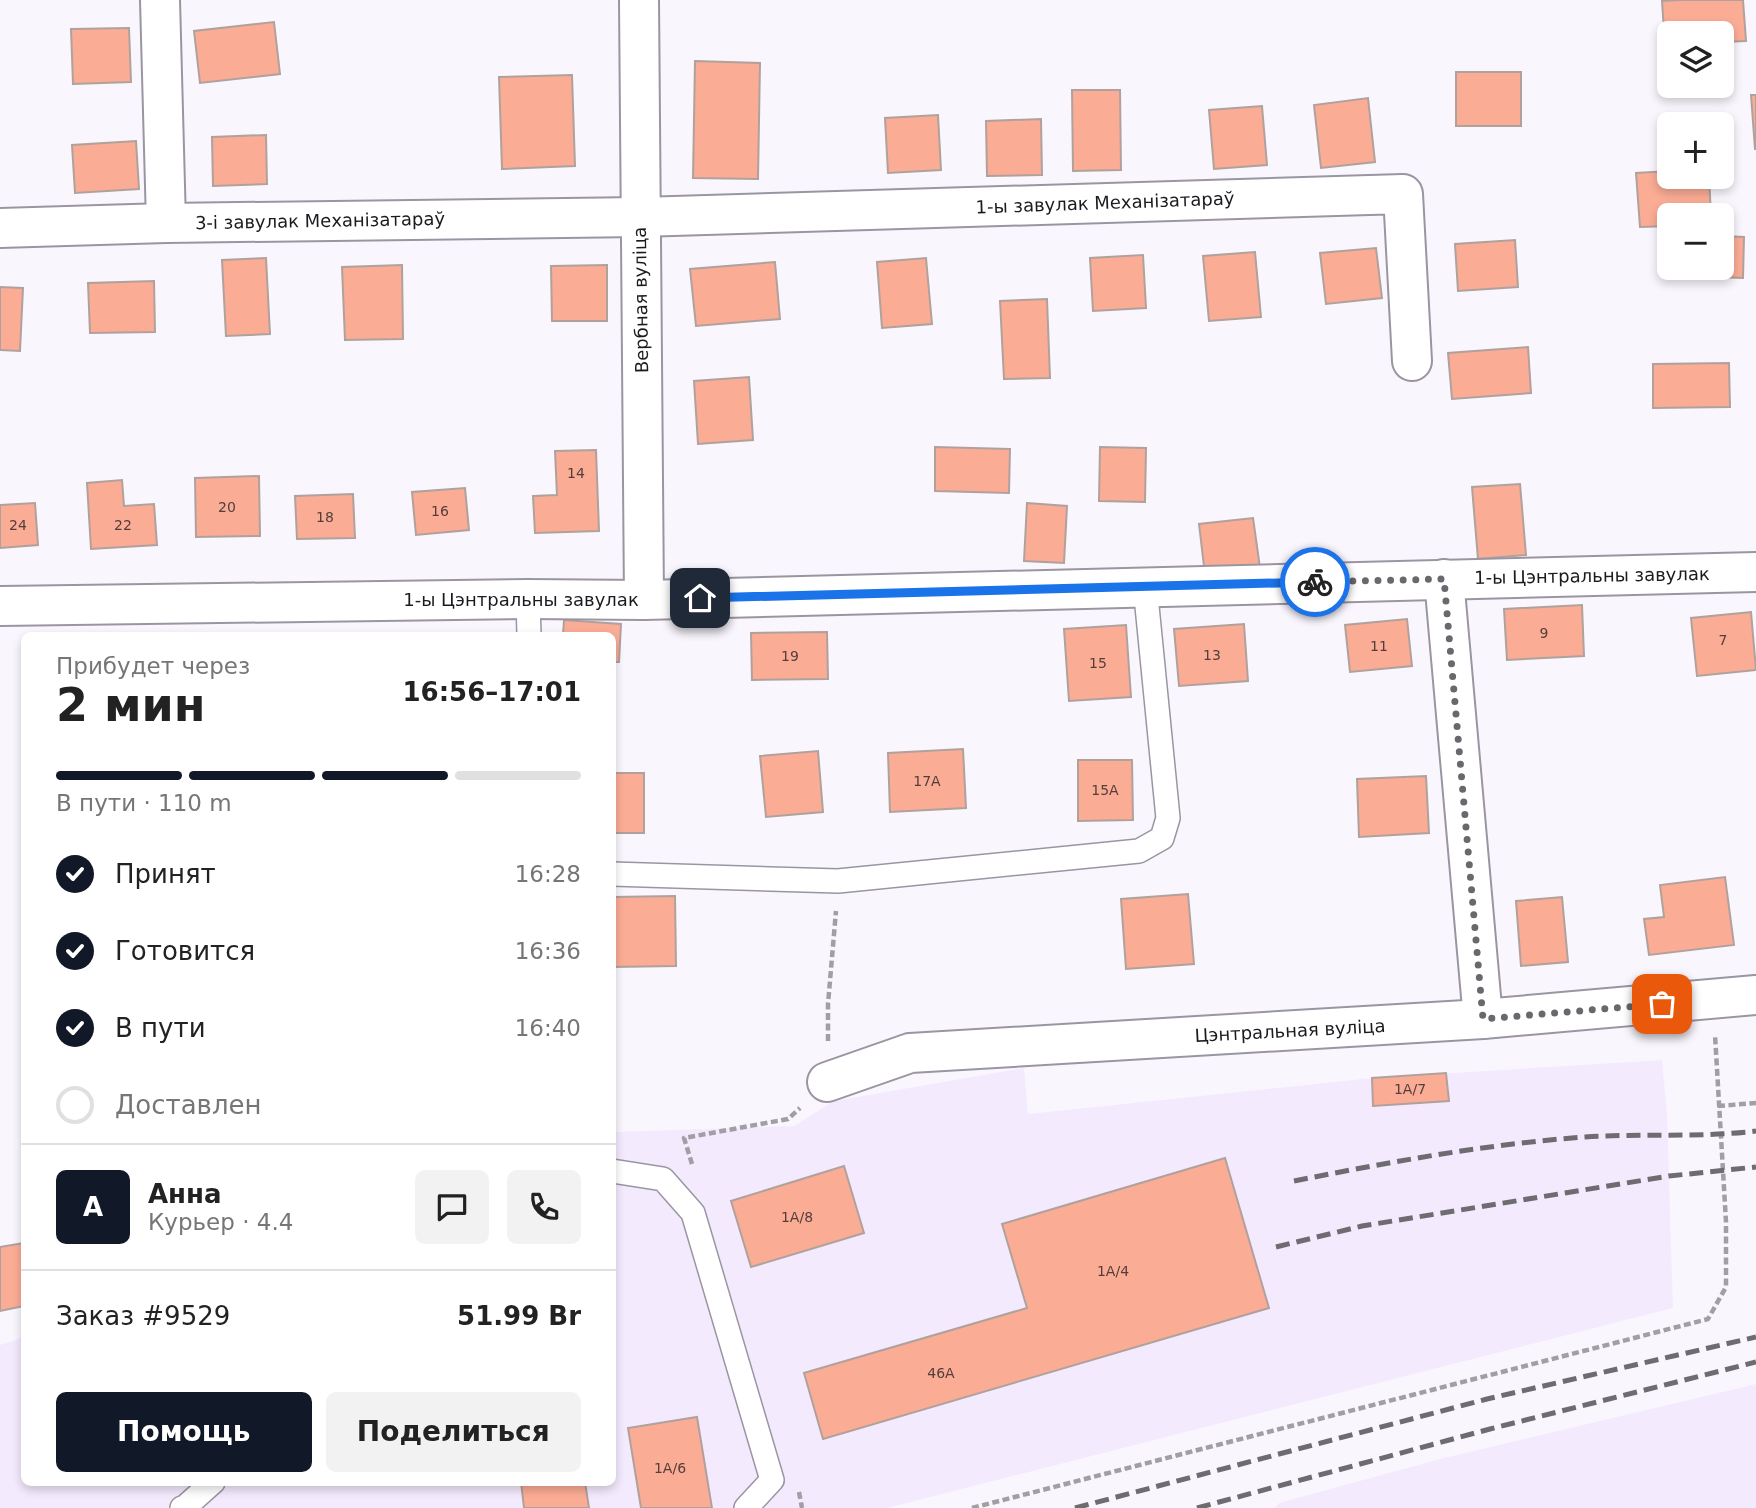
<!DOCTYPE html>
<html lang="ru">
<meta charset="utf-8">
<style>
:root{--surface:#fff;--page:#f2f2f2;--text:#222;--muted:#767676;--line:#e0e0e0;--accent:#111827}
body{margin:0;font-family:"DejaVu Sans",sans-serif;background:var(--page);color:var(--text);height:100vh;display:flex;flex-direction:column;font-size:26px;white-space:nowrap}
*{box-sizing:border-box;margin:0}
p{font-size:23px;color:var(--muted)}
.icon{flex:none;width:38px;height:38px;fill:none;stroke:currentColor;stroke-width:2;stroke-linecap:round;stroke-linejoin:round}
.map{position:relative;flex:1;overflow:hidden}
.panel{position:absolute;left:21px;top:632px;width:595px;height:854px;display:flex;flex-direction:column;background:var(--surface);border-radius:10px;box-shadow:0 4px 10px #0003}
.panel>*{flex:none}
.fabs{position:absolute;left:1657px;top:21px;display:grid;gap:14px}
.fabs a{display:grid;place-items:center;width:77px;height:77px;border-radius:10px;background:var(--surface);box-shadow:0 4px 10px #0003;font-size:35px}
.pin{position:absolute;display:grid;place-items:center;width:60px;height:60px;color:#fff;margin:-30px;border-radius:14px;box-shadow:0 4px 10px #0006}
.courier{position:absolute;display:grid;place-items:center;width:70px;height:70px;margin:-35px;border:5px solid #1a73e8;border-radius:50%;background:#fff;color:#222;box-shadow:0 2px 9px #0007}
.head em{font-style:normal;font-weight:700}
.head div{display:flex;flex-direction:column-reverse}
.head{display:flex;align-items:center;justify-content:space-between;height:119px;padding:0 35px}
h1{font-size:46px;font-weight:700;line-height:52px}
.bar{display:grid;grid-template-columns:repeat(4,1fr);gap:10px 7px;align-content:center;height:84px;padding:0 35px}
.bar i{height:9px;border-radius:5px;background:var(--line)}
.bar .current{background:var(--accent)}
.bar p{grid-column:span 4}
.line{display:flex;align-items:center;gap:18px;padding:0 35px;border-top:2px solid var(--line)}
.line div{flex:1}
.round{display:grid;place-items:center;flex:none;width:74px;height:74px;border-radius:10px;background:var(--page)}
ol{padding:0 35px;list-style:none}
li{display:flex;align-items:center;gap:21px;height:77px}
li p{margin-inline-start:auto}
li .icon{padding:7px;border-radius:50%;background:var(--accent);color:#fff;stroke-width:4}
li:last-child{color:var(--muted)}
li i{width:38px;height:38px;border:4px solid var(--line);border-radius:50%}
.primary-button{display:flex;gap:14px;margin-top:auto;padding:14px 35px}
.primary-button a{flex:1;height:80px;border-radius:10px;background:var(--accent);color:#fff;font-size:28px;font-weight:700;line-height:80px;text-align:center}
.primary-button a+a{background:var(--page);color:var(--text)}
.map>svg:first-child{display:block}
.built{fill:#f4eafe}
.building{fill:#fbac95;stroke:#b0a19d;stroke-width:2}
.lines{fill:none;stroke-linecap:round;stroke-linejoin:round}
.lane-casing{stroke:#9b95a2;stroke-width:26}
.street-casing{stroke:#9b95a2;stroke-width:42}
.path{stroke:#a19ea4;stroke-width:4.5;stroke-dasharray:7 3.5;stroke-linecap:butt}
.lane{stroke:#fff;stroke-width:23}
.street{stroke:#fff;stroke-width:38}
.rail{stroke:#6e6b71;stroke-width:5;stroke-dasharray:14 7;stroke-linecap:butt}
.done{stroke:#6a676d;stroke-width:7;stroke-dasharray:0 12.6}
.route{stroke:#1a73e8;stroke-width:9}
.labels{text-anchor:middle;stroke-width:5;stroke-linejoin:round;paint-order:stroke}
.number-label{font-size:14px;fill:#543e3c}
.street-label{font-size:18px;fill:#1c1a1f;stroke:#fff}
</style>
<div class="map">
<svg width="1756" height="1508" viewBox="0 0 1756 1508">
<rect width="100%" height="100%" fill="#faf6fe"/>
<g class="built">
<polygon points="1662,1060 1667,1114 1673,1308 887,1508 0,1508 0,1345 24,1337 24,1482 612,1482 613,1132 794,1126 834,1101 1024,1068 1028,1114 1372,1078"/>
<polygon points="1756,1384 1756,1508 1275,1508 1279,1503 1444,1458"/>
</g>
<g class="building">
<polygon points="1680,0 1743,0 1746,41 1722,42 1722,33 1670,33 1670,45 1665,46 1662,1"/>
<polygon points="274,22 280,74 200,83 194,31"/>
<polygon points="129,28 131,82 73,84 71,29"/>
<polygon points="695,61 760,63 758,179 693,178"/>
<rect x="1456" y="72" width="65" height="54"/>
<polygon points="572,75 575,166 502,169 499,77"/>
<polygon points="1072,90 1120,90 1121,170 1073,171"/>
<polygon points="1751,95 1756,95 1756,149 1755,149"/>
<polygon points="1368,98 1375,162 1321,168 1314,105"/>
<polygon points="1262,106 1267,165 1214,169 1209,110"/>
<polygon points="938,115 941,170 888,173 885,118"/>
<polygon points="1041,119 1042,175 987,176 986,121"/>
<polygon points="266,135 267,184 213,186 212,137"/>
<polygon points="136,141 139,189 75,193 72,145"/>
<polygon points="1670,171 1670,177 1709,177 1711,215 1670,215 1670,226 1640,227 1636,173"/>
<polygon points="1722,236 1744,237 1743,278 1687,276 1687,268 1722,268"/>
<polygon points="1515,240 1518,287 1458,291 1455,244"/>
<polygon points="1376,248 1382,298 1326,304 1320,253"/>
<polygon points="1255,252 1261,317 1209,321 1203,256"/>
<polygon points="1143,255 1146,308 1093,311 1090,258"/>
<polygon points="266,258 270,334 226,336 222,260"/>
<polygon points="926,258 932,324 882,328 877,262"/>
<polygon points="775,262 780,319 696,326 690,269"/>
<polygon points="402,265 403,339 345,340 342,267"/>
<polygon points="607,265 607,321 552,321 551,266"/>
<polygon points="154,281 155,332 90,333 88,283"/>
<polygon points="0,287 23,288 20,351 0,350"/>
<polygon points="1047,299 1050,378 1004,379 1000,301"/>
<polygon points="1528,347 1531,393 1452,399 1448,353"/>
<polygon points="1729,363 1730,407 1653,408 1653,364"/>
<polygon points="749,377 753,440 698,444 694,381"/>
<polygon points="935,447 1010,449 1009,493 935,491"/>
<polygon points="1100,447 1146,448 1145,502 1099,501"/>
<polygon points="596,450 599,531 535,533 533,496 557,495 555,451"/>
<polygon points="259,476 260,536 196,537 195,478"/>
<polygon points="122,480 124,506 154,504 157,545 91,549 87,483"/>
<polygon points="1520,484 1526,555 1478,559 1472,487"/>
<polygon points="465,488 469,530 416,535 412,492"/>
<polygon points="353,494 355,538 297,539 295,496"/>
<polygon points="35,503 38,545 0,548 0,505"/>
<polygon points="1027,503 1067,506 1064,563 1024,561"/>
<polygon points="1253,518 1260,568 1205,575 1199,524"/>
<polygon points="1582,605 1584,656 1507,660 1504,609"/>
<polygon points="1751,612 1756,670 1697,676 1691,618"/>
<polygon points="1407,619 1412,666 1350,672 1345,625"/>
<polygon points="564,620 621,624 619,662 612,662 612,635 563,635"/>
<polygon points="1244,624 1248,681 1179,686 1174,629"/>
<polygon points="1126,625 1131,697 1069,701 1064,629"/>
<polygon points="827,632 828,679 752,680 751,633"/>
<polygon points="963,749 966,808 890,812 888,753"/>
<polygon points="818,751 823,812 766,817 760,756"/>
<polygon points="1078,760 1132,760 1133,820 1078,821"/>
<rect x="612" y="773" width="32" height="60"/>
<polygon points="1426,776 1429,833 1359,837 1357,779"/>
<polygon points="1725,877 1734,945 1649,955 1644,919 1664,917 1660,885"/>
<polygon points="1188,894 1194,964 1126,969 1121,899"/>
<polygon points="675,896 676,966 612,967 612,897"/>
<polygon points="1562,897 1568,962 1521,966 1516,901"/>
<polygon points="1446,1073 1449,1101 1373,1106 1372,1078"/>
<polygon points="1225,1158 1269,1308 823,1439 804,1373 1027,1308 1002,1224"/>
<polygon points="844,1166 864,1233 751,1267 731,1201"/>
<polygon points="24,1243 24,1306 0,1311 0,1247"/>
<polygon points="697,1417 712,1508 641,1508 628,1428"/>
<polygon points="521,1482 585,1482 589,1508 524,1508"/>
</g>
<g class="lines">
<g class="lane-casing">
<g id="lane">
<polyline points="528,599 529,635"/>
<polyline points="612,874 838,881 1139,851 1162,838 1168,818 1145,586"/>
<polyline points="612,1171 663,1179 693,1213 772,1480 746,1508"/>
<polyline points="182,1508 185,1507 213,1482"/>
</g>
</g>
<g class="street-casing">
<g id="street">
<polyline points="160,0 166,223"/>
<polyline points="639,0 644,600"/>
<polyline points="0,228 166,223 640,217 1403,194 1412,361"/>
<polyline points="1444,579 1483,1019"/>
<polyline points="0,606 528,599 644,600 1756,572"/>
<polyline points="827,1082 910,1053 1483,1019 1756,995"/>
</g>
</g>
<g class="path">
<polyline points="828,1041 828,1004 836,911"/>
<polyline points="1718,1106 1756,1103"/>
<polyline points="692,1164 684,1138 788,1119 800,1108"/>
<polyline points="799,1492 802,1508"/>
<polyline points="972,1508 1708,1319 1726,1287 1726,1222 1715,1035"/>
</g>
<use href="#lane" class="lane"/>
<use href="#street" class="street"/>
<g class="rail">
<path d="M1294 1181C1390 1162 1487 1144 1585 1137 1642 1133 1699 1138 1756 1131"/>
<polyline points="1276,1247 1362,1226 1669,1176 1756,1167"/>
<polyline points="1075,1508 1487,1399 1756,1337"/>
<polyline points="1197,1508 1490,1429 1756,1362"/>
</g>
</g>
<g class="lines">
<polyline class="done" points="1315,582 1444,579 1483,1019 1662,1004"/>
<polyline class="route" points="700,598 1315,582"/>
</g>
<g class="labels">
<g class="number-label">
<text x="576" y="478">14</text>
<text x="227" y="512">20</text>
<text x="440" y="516">16</text>
<text x="325" y="522">18</text>
<text x="18" y="530">24</text>
<text x="123" y="530">22</text>
<text x="1544" y="638">9</text>
<text x="1723" y="645">7</text>
<text x="1379" y="651">11</text>
<text x="1212" y="660">13</text>
<text x="790" y="661">19</text>
<text x="1098" y="668">15</text>
<text x="927" y="786">17А</text>
<text x="1105" y="795">15А</text>
<text x="1410" y="1094">1А/7</text>
<text x="797" y="1222">1А/8</text>
<text x="1113" y="1276">1А/4</text>
<text x="941" y="1378">46А</text>
<text x="670" y="1473">1А/6</text>
</g>
<g class="street-label">
<text transform="translate(1105 203) rotate(-2)" y="6">1-ы завулак Механізатараў</text>
<text transform="translate(320 221) rotate(-1)" y="6">3-і завулак Механізатараў</text>
<text transform="translate(641 300) rotate(-91)" y="6">Вербная вуліца</text>
<text transform="translate(1592 576) rotate(-1)" y="6">1-ы Цэнтральны завулак</text>
<text x="521" y="606">1-ы Цэнтральны завулак</text>
<text transform="translate(1290 1031) rotate(-3)" y="6">Цэнтральная вуліца</text>
</g>
</g>
</svg>
<div class="fabs">
<a><svg class="icon" aria-label="layers" viewBox="0 0 24 24"><path d="M12 4l9 5-9 5-9-5zM3 14l9 5 9-5"/></svg></a>
<a>+</a>
<a>−</a>
</div>
<div class="pin" style="left:1662px;top:1004px;background:#ea580c"><svg class="icon" aria-label="bag" viewBox="0 0 24 24"><path d="M5 8h14l-1 12H6zM9 8a3 3 0 0 1 6 0"/></svg></div>
<div class="pin" style="left:700px;top:598px;background:#1f2937"><svg class="icon" aria-label="home" viewBox="0 0 24 24"><path d="M3 11l9-7 9 7M6 9v11h12V9"/></svg></div>
<div class="courier" style="left:1315px;top:582px"><svg class="icon" aria-label="bike" viewBox="0 0 24 24"><circle cx="6" cy="16" r="4"/><circle cx="18" cy="16" r="4"/><path d="M6 16l4-8h5l3 8M10 8l3 8H6M13 5h3"/></svg></div>
<section class="panel">
<div class="head"><div><h1>2 мин</h1><p>Прибудет через</p></div><em>16:56–17:01</em></div>
<div class="bar"><i class="current"></i><i class="current"></i><i class="current"></i><i></i><p>В пути · 110 m</p></div>
<ol>
<li><svg class="icon" aria-label="check" viewBox="0 0 24 24"><path d="M5 12l5 5 9-10"/></svg>Принят<p>16:28</p></li>
<li><svg class="icon" aria-label="check" viewBox="0 0 24 24"><path d="M5 12l5 5 9-10"/></svg>Готовится<p>16:36</p></li>
<li><svg class="icon" aria-label="check" viewBox="0 0 24 24"><path d="M5 12l5 5 9-10"/></svg>В пути<p>16:40</p></li>
<li><i></i>Доставлен</li>
</ol>
<div class="line" style="height:126px"><b class="round" style="background:var(--accent);color:#fff">А</b><div><b>Анна</b><p>Курьер · 4.4</p></div><a class="round"><svg class="icon" aria-label="chat" viewBox="0 0 24 24"><path d="M4 5h16v11H9l-5 4z"/></svg></a><a class="round"><svg class="icon" aria-label="phone" viewBox="0 0 24 24"><path d="M5 4h4l2 5-3 2q2 4 5 5l2-3 5 2v4C11 20 4 13 5 4z"/></svg></a></div>
<div class="line" style="height:91px"><div>Заказ #9529</div><b>51.99 Br</b></div>
<div class="primary-button"><a>Помощь</a><a>Поделиться</a></div>
</section>
</div>
